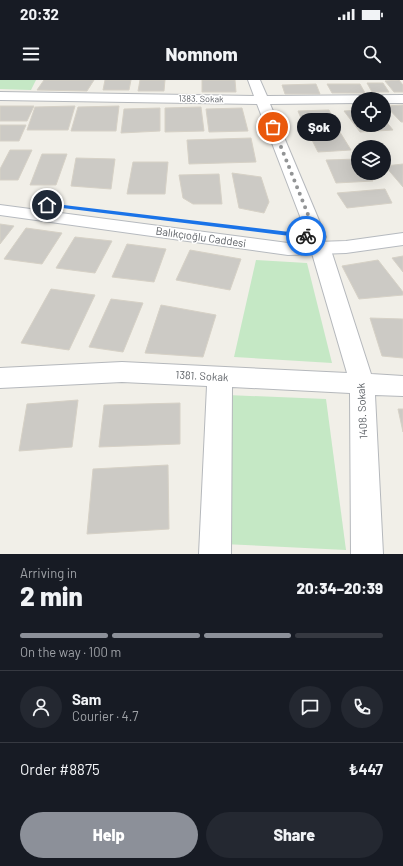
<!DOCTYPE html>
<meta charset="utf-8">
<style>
:root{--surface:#171b24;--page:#242831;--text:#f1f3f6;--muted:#9ea1a6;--line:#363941;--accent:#8c9099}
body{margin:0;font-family:Barlow,sans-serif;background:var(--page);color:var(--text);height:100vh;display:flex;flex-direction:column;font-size:15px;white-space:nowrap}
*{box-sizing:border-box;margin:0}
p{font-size:13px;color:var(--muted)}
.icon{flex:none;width:22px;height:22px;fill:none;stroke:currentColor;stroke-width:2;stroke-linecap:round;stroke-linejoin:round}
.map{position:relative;height:474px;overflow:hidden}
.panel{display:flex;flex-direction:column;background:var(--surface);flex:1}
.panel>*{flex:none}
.controls{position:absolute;left:351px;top:12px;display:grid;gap:8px}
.controls a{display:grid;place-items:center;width:40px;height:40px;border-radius:50%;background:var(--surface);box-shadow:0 4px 16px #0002;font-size:20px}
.pin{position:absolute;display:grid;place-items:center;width:34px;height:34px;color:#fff;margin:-17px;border:2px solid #fff;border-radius:50%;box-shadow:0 1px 4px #0007}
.courier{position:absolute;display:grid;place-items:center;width:40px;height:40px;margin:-20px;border:3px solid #1a73e8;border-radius:50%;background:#fff;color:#222;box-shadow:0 1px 5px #0007}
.bubble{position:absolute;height:28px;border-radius:14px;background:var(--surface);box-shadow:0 4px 16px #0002;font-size:13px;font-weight:800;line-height:28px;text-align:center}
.headline em{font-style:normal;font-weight:800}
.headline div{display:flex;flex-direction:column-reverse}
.headline{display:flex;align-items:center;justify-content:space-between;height:68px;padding:0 20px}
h1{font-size:26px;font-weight:800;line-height:30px}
.bar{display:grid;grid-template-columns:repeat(4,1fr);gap:6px 4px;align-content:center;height:48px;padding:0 20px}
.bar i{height:5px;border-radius:3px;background:var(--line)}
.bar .current{background:var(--accent)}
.bar p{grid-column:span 4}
.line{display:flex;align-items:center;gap:10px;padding:0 20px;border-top:1px solid var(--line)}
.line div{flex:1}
.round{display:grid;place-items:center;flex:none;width:42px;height:42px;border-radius:21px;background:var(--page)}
.primary-button{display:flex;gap:8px;margin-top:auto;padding:8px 20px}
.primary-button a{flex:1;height:46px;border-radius:24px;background:var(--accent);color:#fff;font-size:16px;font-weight:800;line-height:46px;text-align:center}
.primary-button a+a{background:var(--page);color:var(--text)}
.status{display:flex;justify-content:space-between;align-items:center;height:28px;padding:0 20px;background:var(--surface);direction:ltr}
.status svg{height:11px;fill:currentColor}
header{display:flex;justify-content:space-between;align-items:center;height:52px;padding:0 20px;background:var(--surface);font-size:18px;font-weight:800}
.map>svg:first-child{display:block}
.green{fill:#c5e8c5}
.building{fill:#cccac5;stroke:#d6d1c6}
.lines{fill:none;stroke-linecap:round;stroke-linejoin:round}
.street-casing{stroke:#b5b8bc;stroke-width:2}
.secondary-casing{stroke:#b6babf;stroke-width:2}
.street{fill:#fff;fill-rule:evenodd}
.secondary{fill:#fff;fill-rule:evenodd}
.route{fill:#1a73e8}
.done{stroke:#929495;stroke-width:4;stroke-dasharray:0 7.2}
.labels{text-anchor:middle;stroke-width:3;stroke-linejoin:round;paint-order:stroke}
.far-street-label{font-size:9px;fill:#5f6368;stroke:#fff}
.street-label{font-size:11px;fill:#5f6368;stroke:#fff}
</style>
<div class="status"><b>20:32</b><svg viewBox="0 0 49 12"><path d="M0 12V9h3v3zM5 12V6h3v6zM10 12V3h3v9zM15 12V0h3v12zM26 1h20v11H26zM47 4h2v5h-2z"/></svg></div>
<header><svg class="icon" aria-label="menu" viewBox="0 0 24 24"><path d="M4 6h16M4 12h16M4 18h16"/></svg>Nomnom<svg class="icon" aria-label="search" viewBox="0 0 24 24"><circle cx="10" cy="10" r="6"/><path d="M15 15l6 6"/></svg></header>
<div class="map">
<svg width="403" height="474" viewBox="0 0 403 474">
<rect width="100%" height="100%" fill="#f1efe8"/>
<g class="green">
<polygon points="0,0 36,0 31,10 0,9"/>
<polygon points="256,180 307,183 332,283 234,277"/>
<polygon points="227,315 326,319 346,470 223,464"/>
</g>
<g class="building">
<polygon points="44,0 94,0 87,11 37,10"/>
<polygon points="105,0 131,0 129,10 103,10"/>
<polygon points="140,0 165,0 164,11 138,11"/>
<polygon points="202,0 235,0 236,12 202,12"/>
<polygon points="399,0 403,5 403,12 394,12 385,1"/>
<polygon points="367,3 383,3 389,12 372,12"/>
<polygon points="316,4 320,14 285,14 282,5"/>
<polygon points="327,4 360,4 365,13 332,13"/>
<polygon points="403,25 403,42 401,42 386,26"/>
<polygon points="0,26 34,26 27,41 0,41"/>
<polygon points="75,26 68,50 27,50 35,27"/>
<polygon points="119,26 116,51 71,51 78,27"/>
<polygon points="201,27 204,51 165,52 165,28"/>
<polygon points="160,28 160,51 121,53 124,29"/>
<polygon points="242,28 248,51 209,52 206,29"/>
<polygon points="329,30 335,43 303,43 298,31"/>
<polygon points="358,30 358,45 384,45 384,39 393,50 360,52 344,31"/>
<polygon points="0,45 26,45 19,61 0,61"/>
<polygon points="338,49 351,70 318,72 307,50"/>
<polygon points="251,58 256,82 189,84 187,60"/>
<polygon points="10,70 32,70 18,100 0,100 0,89"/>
<polygon points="42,74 67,74 56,105 30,105"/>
<polygon points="76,78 115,79 111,109 71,106"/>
<polygon points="358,79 358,93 368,93 373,101 336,103 326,80"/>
<polygon points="133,82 168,82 165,114 127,114"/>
<polygon points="403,84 403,107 385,86"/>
<polygon points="232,93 261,97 269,122 264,133 239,128"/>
<polygon points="219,94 222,124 193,124 183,118 179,95"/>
<polygon points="385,109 392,123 347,128 337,113"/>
<polygon points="0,144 14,146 0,164"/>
<polygon points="26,148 62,153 42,184 4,179"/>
<polygon points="75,157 112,161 95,193 56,188"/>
<polygon points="127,164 166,169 154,202 112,197"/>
<polygon points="190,170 241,179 230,210 176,200"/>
<polygon points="403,176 403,192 392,178"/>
<polygon points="378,180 403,212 403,215 359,219 342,186"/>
<polygon points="51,209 95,215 69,270 21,263"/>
<polygon points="111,219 143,223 123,272 89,267"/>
<polygon points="161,225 216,235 203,277 145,273"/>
<polygon points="370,238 403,239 403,278 382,276"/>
<polygon points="78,320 72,367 19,371 27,324"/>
<polygon points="180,323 180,364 99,367 104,325"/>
<polygon points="398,329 403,329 403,352"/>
<polygon points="168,385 169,449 87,454 93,389"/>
</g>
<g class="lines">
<g class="street-casing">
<g id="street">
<polygon points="248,0 260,0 267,16 403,15 403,23 384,23 384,19 358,19 358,23 270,24 326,157 324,161 317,163 310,161 308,157 257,24 0,20 0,12 254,16"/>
<polygon points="321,164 328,166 331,170 371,294 403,296 403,316 375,315 383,474 351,474 350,313 232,307 231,474 199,474 207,306 122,302 0,308 0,288 122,282 347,293 311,170 314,166"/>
</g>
</g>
<g class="secondary-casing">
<polygon id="secondary" points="0,125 288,163 346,161 403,153 403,165 346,173 288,175 0,135"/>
</g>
<use href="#street" class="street"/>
<use href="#secondary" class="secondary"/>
</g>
<polygon class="route" points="47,123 306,154 309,156 306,158 46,126 45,125"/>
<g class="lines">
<polyline class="done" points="273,47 317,157 306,156"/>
</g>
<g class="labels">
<g class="far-street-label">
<text transform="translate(201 19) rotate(1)" y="3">1383. Sokak</text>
</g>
<g class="street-label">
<text transform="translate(201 157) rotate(8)" y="4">Balıkçıoğlu Caddesi</text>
<text transform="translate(202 296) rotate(3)" y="4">1381. Sokak</text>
<text transform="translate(362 331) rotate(-93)" y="4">1408. Sokak</text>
</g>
</g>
</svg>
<div class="controls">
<a><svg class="icon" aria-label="locate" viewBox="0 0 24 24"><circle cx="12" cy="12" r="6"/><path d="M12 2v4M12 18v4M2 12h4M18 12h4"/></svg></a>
<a><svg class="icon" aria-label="layers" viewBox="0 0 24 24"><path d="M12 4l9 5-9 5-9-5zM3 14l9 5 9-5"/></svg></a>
</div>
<div class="pin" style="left:273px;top:47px;background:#ea580c"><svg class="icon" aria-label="bag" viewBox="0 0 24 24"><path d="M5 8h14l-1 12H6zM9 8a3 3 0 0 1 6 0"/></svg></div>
<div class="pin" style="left:47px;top:125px;background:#1f2937"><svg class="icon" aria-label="home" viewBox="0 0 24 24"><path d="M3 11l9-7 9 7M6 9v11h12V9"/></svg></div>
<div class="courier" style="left:306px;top:156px"><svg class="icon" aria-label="bike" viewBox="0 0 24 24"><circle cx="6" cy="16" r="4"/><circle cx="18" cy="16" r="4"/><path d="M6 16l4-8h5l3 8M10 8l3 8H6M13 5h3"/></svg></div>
<div class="bubble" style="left:297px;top:33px;width:44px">Şok</div>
</div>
<section class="panel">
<div class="headline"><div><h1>2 min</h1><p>Arriving in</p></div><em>20:34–20:39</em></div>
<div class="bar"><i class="current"></i><i class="current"></i><i class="current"></i><i></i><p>On the way · 100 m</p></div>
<div class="line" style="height:72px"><a class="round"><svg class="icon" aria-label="person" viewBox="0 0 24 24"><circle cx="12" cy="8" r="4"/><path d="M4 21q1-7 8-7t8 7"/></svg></a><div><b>Sam</b><p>Courier · 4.7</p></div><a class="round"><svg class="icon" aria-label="chat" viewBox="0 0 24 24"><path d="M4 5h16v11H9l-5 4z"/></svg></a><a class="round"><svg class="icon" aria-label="phone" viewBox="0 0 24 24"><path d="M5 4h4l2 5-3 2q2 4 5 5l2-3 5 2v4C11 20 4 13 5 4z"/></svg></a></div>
<div class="line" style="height:52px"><div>Order #8875</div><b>₺447</b></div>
<div class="primary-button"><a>Help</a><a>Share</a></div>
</section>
